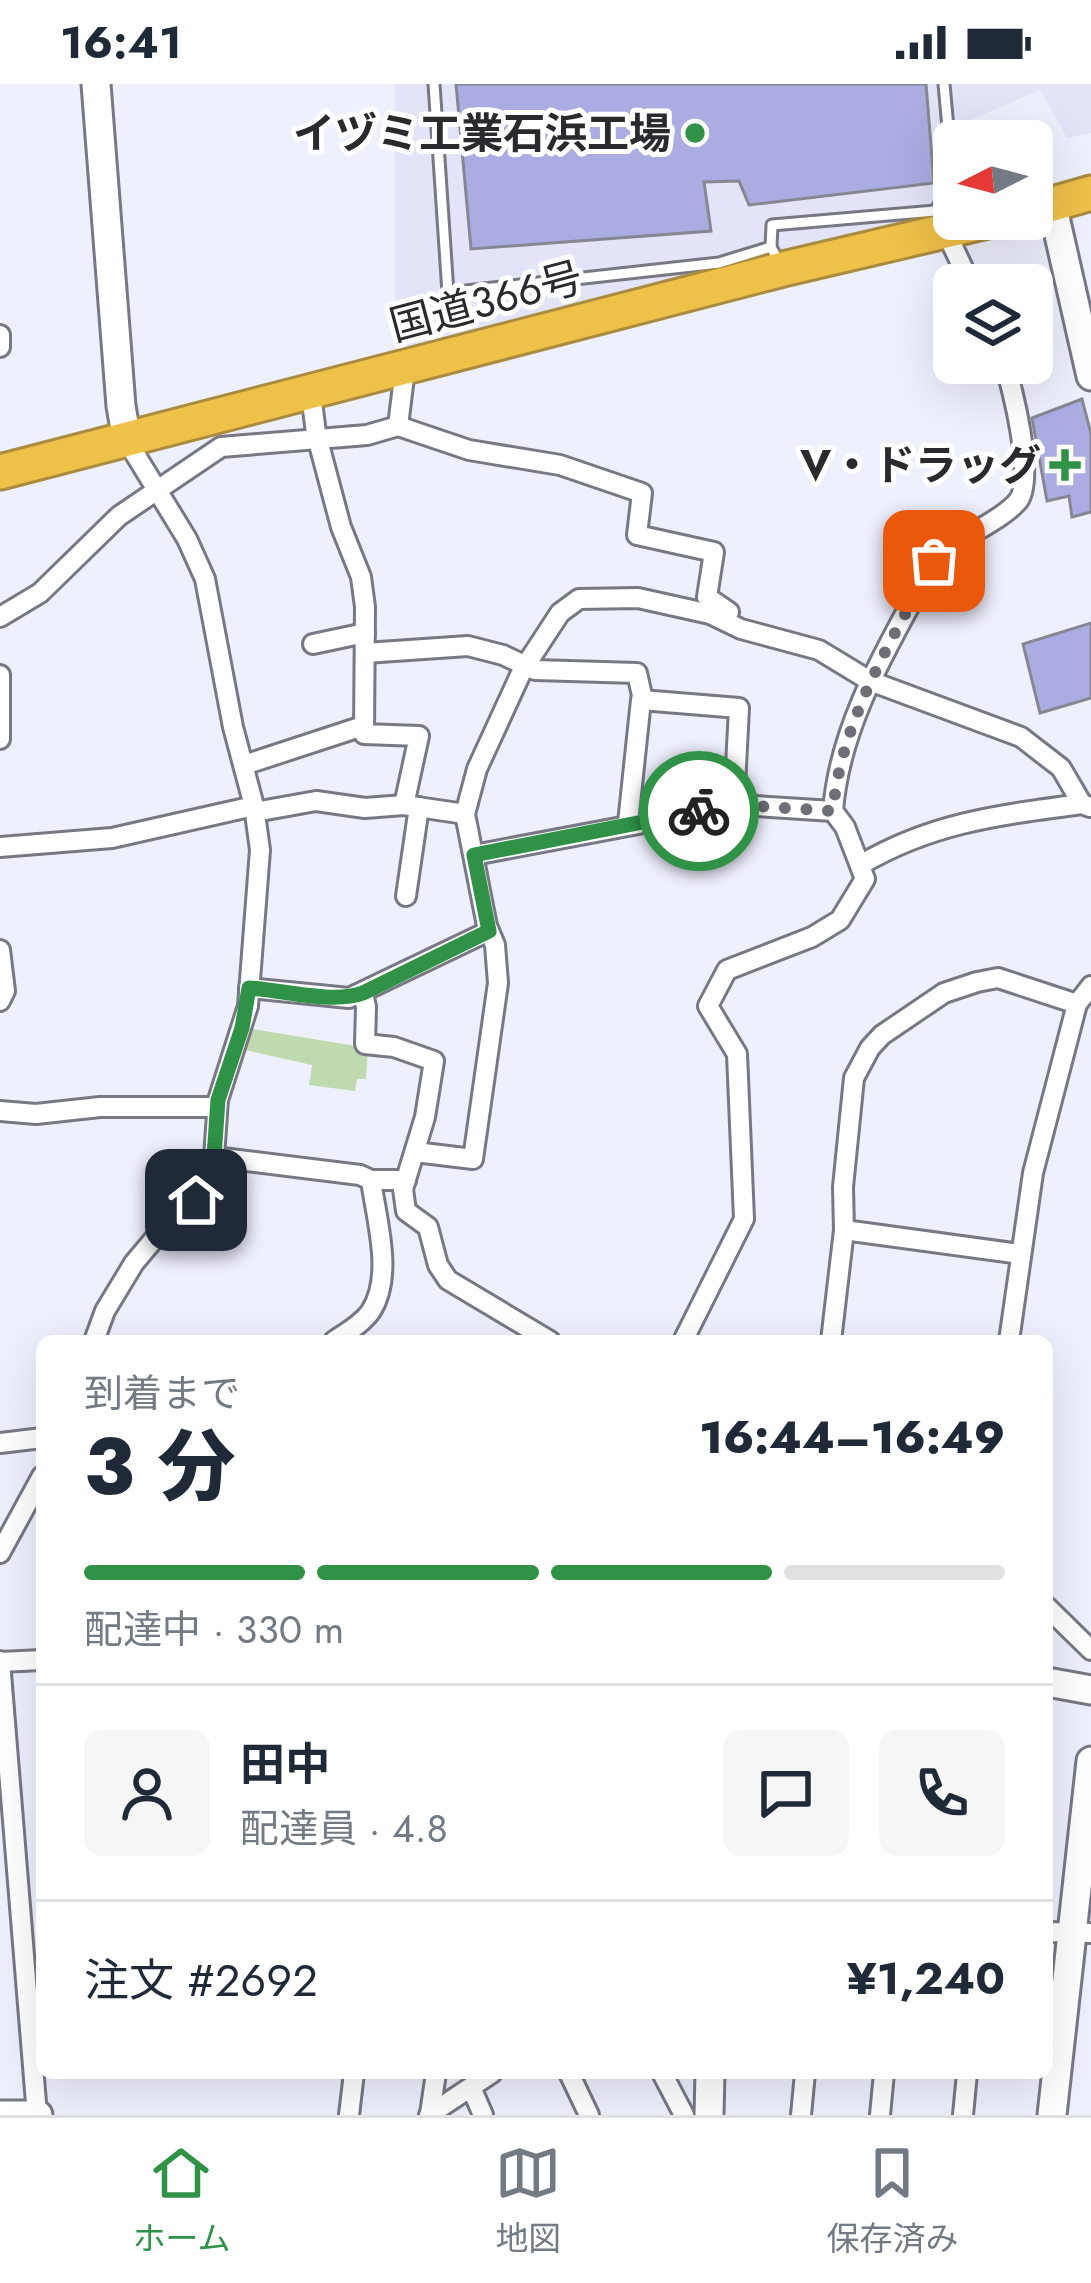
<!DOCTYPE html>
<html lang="ja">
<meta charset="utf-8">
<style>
:root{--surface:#fff;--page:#f6f6f7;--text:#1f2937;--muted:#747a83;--line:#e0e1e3;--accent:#2f9247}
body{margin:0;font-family:Jost,"Noto Sans JP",sans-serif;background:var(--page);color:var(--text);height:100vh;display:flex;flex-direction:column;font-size:45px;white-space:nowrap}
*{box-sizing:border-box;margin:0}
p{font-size:39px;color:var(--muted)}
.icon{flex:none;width:66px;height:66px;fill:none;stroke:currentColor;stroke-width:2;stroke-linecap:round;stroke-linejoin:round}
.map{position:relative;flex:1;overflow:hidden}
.sheet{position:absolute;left:36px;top:1251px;width:1017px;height:744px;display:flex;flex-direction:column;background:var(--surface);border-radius:18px;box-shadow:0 12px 48px #0002}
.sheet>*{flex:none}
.needle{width:78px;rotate:264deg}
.tools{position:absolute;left:933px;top:36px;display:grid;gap:24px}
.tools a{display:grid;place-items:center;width:120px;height:120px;border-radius:18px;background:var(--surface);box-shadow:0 12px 48px #0002;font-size:60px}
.pin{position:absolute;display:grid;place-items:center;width:102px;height:102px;color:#fff;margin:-51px;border-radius:24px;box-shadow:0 6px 18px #0006}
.courier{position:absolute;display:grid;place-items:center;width:120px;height:120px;margin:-60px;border:9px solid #2f9247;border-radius:50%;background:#fff;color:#222;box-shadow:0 3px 15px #0007}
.head em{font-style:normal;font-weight:800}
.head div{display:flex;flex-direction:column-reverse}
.head{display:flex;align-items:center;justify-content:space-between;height:204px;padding:0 48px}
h1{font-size:78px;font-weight:800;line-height:90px}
.bar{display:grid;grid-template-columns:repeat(4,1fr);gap:18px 12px;align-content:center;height:144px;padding:0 48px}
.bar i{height:15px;border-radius:9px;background:var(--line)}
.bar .active{background:var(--accent)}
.bar p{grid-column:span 4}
.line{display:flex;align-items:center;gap:30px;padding:0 48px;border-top:3px solid var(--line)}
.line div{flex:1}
.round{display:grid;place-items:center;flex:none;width:126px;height:126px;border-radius:18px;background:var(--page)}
.status{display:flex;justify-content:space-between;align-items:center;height:84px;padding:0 60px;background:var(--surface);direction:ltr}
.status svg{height:33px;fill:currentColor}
.tabs{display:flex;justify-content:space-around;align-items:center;height:168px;border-top:3px solid var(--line);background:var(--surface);font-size:33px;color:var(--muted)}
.tabs a{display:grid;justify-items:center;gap:6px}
.tabs .active{color:var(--accent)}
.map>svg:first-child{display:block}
.built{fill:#e3e4f8}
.green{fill:#bfdaaf}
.building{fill:#abade2;stroke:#878793;stroke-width:3}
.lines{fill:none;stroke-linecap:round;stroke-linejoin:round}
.lane-casing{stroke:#777883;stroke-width:15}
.street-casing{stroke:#777883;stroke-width:24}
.secondary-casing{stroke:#777883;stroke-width:33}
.highway-casing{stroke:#a98c40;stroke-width:39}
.lane{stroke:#fff;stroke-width:9}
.street{stroke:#fff;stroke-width:18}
.secondary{stroke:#fff;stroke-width:27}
.highway{stroke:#eec149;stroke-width:33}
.done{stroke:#6e6f76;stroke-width:12;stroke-dasharray:0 21.6}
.route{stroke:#2f9247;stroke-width:15}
.poi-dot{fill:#2f9247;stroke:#fff;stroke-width:4.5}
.labels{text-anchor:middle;stroke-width:10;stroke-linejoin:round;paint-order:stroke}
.poi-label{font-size:42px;font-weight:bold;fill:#292a2e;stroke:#fff;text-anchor:end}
.street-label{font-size:42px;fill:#292a2e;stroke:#fff}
</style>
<div class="status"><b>16:41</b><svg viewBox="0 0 49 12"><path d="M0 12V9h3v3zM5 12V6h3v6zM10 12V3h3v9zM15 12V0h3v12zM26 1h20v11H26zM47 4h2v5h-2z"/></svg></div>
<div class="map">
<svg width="1091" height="2031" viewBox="0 0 1091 2031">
<rect width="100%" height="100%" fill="#eff0fd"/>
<polygon class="built" points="395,0 1091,0 1091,49 1067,54 1040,6 970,36 969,57 954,57 954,125 818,167 409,267 395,217"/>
<polygon class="green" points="247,944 368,964 366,995 357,995 355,1007 309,1001 312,981 241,965"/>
<g class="building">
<polygon points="456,0 926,0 934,99 749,121 739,97 704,98 711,147 471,165"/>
<polygon points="1082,315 1091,350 1091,428 1072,433 1069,412 1047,417 1032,334"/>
<polygon points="1091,539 1091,614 1040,629 1023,560"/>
</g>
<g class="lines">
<g class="lane-casing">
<g id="lane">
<polyline points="434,0 448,209 719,179 771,163"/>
<polyline points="780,180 771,163 772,141 935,127 953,99 944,0"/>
</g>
</g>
<g class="street-casing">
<g id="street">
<polyline points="946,148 971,201"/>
<polyline points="0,251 0,263"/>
<polyline points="311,310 316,349 341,443 361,493 365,523 364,650 419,652 404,721"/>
<polyline points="398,342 405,285"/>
<polyline points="0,533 40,509 119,432 221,363 367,351 398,342 469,366 560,381 642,409 637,451 714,468 707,513 729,528"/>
<polyline points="313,560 365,549"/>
<polyline points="365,569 468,562 503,571 535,586 637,589 643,616"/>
<polyline points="0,591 0,655"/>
<polyline points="244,681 363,642"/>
<polyline points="255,728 316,717 365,724 404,721 465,730"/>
<polyline points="628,739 641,616 739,624 734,721"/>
<polyline points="0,763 112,754 254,722"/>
<polyline points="474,771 739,721 833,727"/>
<path d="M860 781C933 738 1000 731 1082 720L1090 723"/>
<polyline points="406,812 419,723"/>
<polyline points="0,866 5,907 0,917"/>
<polyline points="249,904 349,914 489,847"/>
<polyline points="363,909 366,923 365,960 394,963 434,977 425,1033 403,1105 406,1127 428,1143 438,1181 448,1196 550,1257"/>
<polyline points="0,1027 36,1030 100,1023 217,1023"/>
<polyline points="415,1068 473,1075 498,899 495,861 487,842 465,730 477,685 522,587 560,529 579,515 638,514 710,530 741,545 819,566 870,597 1021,653 1061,684 1082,720"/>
<polyline points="214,1073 360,1091 371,1096 406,1096"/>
<polyline points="844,1146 1020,1170"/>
<polyline points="94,1257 105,1227 134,1179 166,1141 204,1110 214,1073 218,1016 248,922 260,766 254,722 233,643 205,495 187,455 127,357"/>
<path d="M334 1257C347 1248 362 1240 371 1227 394 1191 376 1135 371 1096"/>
<path d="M683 1257 744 1135 737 970 708 922 727 886 812 853 840 836 865 795 845 743 833 727C840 636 892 556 934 477 958 453 1000 438 1018 417 1035 396 1013 304 1004 279"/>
<polyline points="831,1257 844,1146 843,1103 854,994 870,964 882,951 944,909 977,898 998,894 1077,920"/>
<polyline points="1009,1257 1033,1089 1077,920 1091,902"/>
<polyline points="0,1359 42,1354"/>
<polyline points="0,1469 42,1392"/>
<polyline points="1047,1523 1091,1566"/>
<polyline points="0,1577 37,2031"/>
<polyline points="0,1578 42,1576"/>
<polyline points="1047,1848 1091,1849"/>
<polyline points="569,1989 589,2031"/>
<polyline points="662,1989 684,2031"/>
<polyline points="471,2003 483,2031"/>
<polyline points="430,2030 436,1989"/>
<polyline points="349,2031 354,1989"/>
<polyline points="429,2031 492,1989"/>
<polyline points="801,2031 805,1989"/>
<polyline points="880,2031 884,1989"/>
<polyline points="963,2031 967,1989"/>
</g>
</g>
<g class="secondary-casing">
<g id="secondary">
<polyline points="96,0 121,322 127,357"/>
<polyline points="1052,120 1091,292"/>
<polyline points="1047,1598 1091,1606"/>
<polyline points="0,2031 38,2031"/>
<polyline points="709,2031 710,1989"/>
<polyline points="1052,2031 1091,1677"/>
</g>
</g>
<g class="highway-casing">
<g id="highway">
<polyline points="1032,126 1091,109"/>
<polyline points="0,388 783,185 996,135"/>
</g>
</g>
<use href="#lane" class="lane"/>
<use href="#street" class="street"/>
<use href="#secondary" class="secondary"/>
<use href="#highway" class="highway"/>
</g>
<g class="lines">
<path class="done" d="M699 727 739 721 833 727C841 636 892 556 934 477"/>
<path class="route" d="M196 1116 204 1110 214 1073 218 1016 242 944 249 904C282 906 333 920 363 909L489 847 474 771 699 727"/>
</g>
<g class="poi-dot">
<circle cx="695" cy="49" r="12"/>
<path d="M1059 363h12v12h12v12h-12v12h-12v-12h-12v-12h12z"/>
</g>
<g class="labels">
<g class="poi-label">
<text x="671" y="64">イヅミ工業石浜工場</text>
<text x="1041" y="396">V・ドラッグ</text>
</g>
<g class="street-label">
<text transform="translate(486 217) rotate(-15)" y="15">国道366号</text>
</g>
</g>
</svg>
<div class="tools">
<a><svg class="needle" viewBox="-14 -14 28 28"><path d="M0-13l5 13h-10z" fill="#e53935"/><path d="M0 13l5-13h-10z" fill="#747a83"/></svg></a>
<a><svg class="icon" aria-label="layers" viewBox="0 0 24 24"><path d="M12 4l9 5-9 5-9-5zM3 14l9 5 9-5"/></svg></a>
</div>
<div class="pin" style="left:934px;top:477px;background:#ea580c"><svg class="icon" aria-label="bag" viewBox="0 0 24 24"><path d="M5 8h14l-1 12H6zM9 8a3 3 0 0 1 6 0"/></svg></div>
<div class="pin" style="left:196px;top:1116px;background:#1f2937"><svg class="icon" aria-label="home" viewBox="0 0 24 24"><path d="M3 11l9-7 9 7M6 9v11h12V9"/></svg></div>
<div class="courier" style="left:699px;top:727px"><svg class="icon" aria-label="bike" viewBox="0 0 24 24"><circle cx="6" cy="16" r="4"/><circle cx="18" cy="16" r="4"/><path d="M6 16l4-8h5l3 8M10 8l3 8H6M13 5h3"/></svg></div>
<section class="sheet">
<div class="head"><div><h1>3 分</h1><p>到着まで</p></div><em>16:44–16:49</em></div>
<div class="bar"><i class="active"></i><i class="active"></i><i class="active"></i><i></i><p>配達中 · 330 m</p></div>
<div class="line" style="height:216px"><a class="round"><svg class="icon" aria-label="person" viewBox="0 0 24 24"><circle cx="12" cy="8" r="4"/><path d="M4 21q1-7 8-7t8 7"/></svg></a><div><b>田中</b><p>配達員 · 4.8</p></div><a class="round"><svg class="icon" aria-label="chat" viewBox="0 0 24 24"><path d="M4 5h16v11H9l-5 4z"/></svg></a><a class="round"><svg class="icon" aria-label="phone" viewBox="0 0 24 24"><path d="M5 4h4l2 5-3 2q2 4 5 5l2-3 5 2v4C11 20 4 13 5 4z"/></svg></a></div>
<div class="line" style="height:156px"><div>注文 #2692</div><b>¥1,240</b></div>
</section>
</div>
<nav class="tabs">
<a class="active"><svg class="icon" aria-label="home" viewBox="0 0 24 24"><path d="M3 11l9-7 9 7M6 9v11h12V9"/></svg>ホーム</a>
<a><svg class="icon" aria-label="map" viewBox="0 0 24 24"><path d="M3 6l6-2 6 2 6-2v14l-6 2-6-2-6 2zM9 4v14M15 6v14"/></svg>地図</a>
<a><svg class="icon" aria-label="saved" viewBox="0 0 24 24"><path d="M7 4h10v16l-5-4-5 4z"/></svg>保存済み</a>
</nav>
